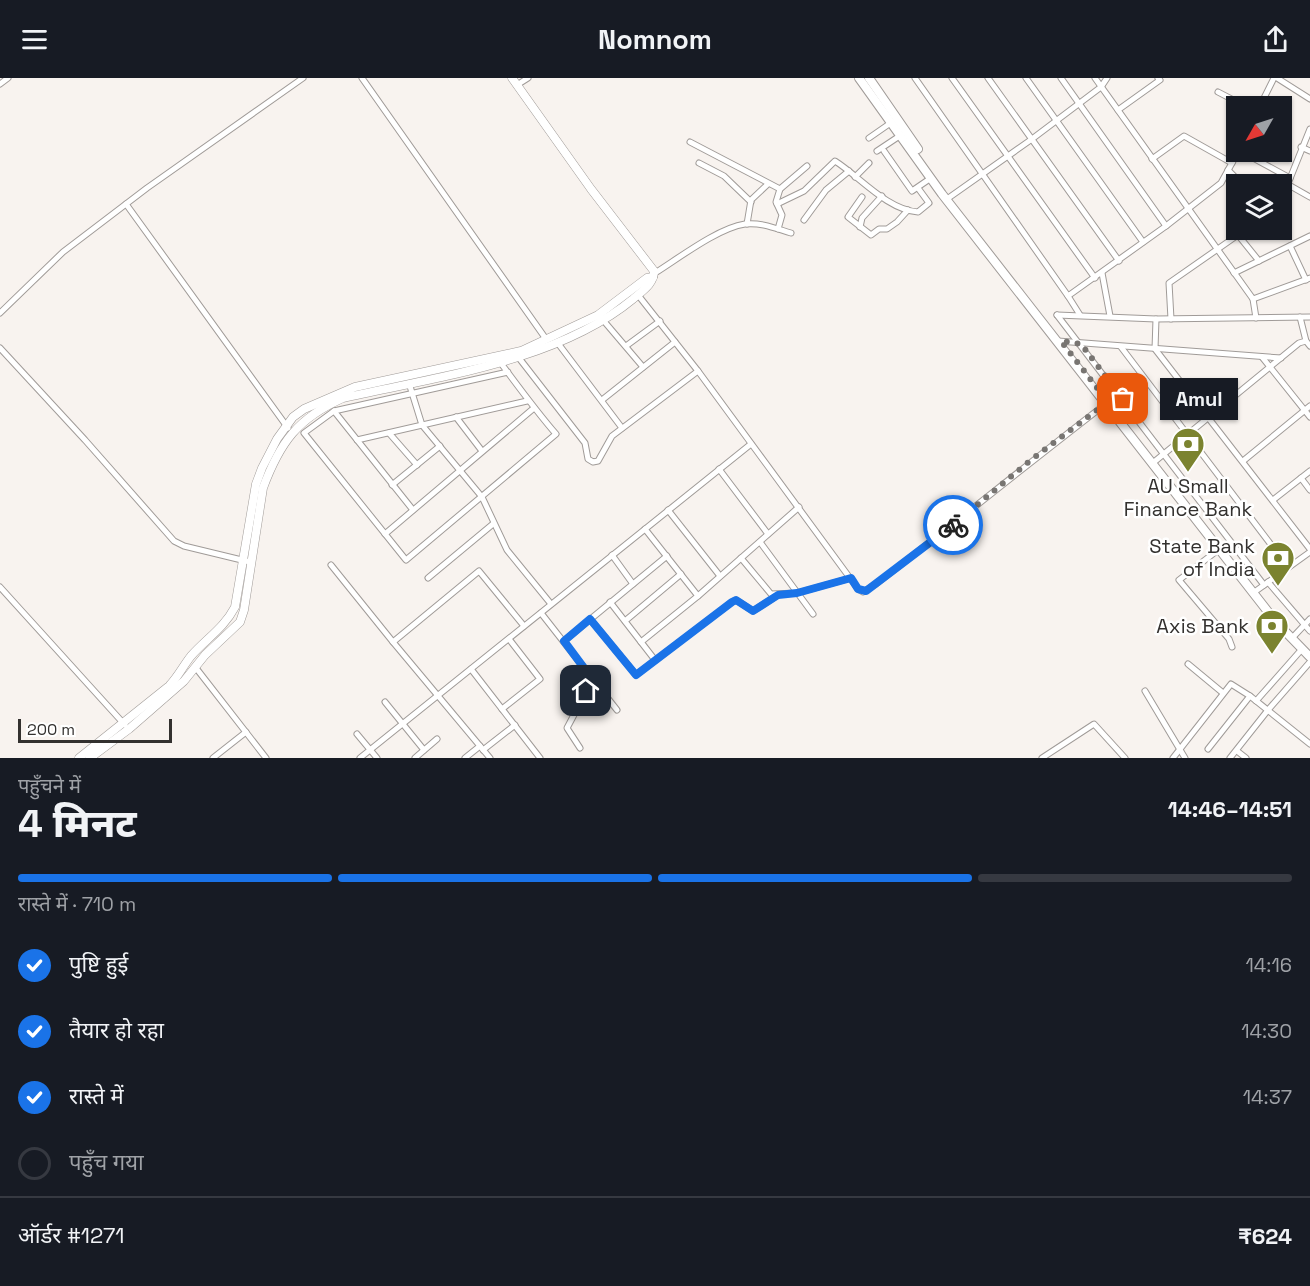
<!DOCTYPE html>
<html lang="hi">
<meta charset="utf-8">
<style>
:root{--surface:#171b24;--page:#242831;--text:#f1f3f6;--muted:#9ea1a6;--line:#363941;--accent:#1a73e8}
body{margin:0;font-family:"Space Grotesk","Noto Sans Devanagari",sans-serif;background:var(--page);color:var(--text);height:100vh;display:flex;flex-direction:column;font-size:22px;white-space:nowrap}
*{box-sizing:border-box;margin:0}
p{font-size:20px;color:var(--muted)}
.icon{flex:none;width:33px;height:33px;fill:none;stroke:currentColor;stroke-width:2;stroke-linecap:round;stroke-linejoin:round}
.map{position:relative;height:680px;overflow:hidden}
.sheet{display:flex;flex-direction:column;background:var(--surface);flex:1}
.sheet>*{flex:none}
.needle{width:39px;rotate:231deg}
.fabs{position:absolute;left:1226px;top:18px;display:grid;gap:12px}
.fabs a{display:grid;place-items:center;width:66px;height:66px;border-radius:0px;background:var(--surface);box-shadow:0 2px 4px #0004;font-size:30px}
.scale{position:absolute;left:18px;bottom:15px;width:154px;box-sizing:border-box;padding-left:6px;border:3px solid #33312f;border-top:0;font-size:16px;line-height:21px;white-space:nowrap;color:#33312f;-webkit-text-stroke:4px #fff;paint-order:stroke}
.pin{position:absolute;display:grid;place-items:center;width:51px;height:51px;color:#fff;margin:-26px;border-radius:12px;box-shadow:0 3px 9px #0006}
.courier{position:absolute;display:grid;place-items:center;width:60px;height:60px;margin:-30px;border:4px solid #1a73e8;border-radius:50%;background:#fff;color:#222;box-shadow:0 2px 8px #0007}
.bubble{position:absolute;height:42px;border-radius:0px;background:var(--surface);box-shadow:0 2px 4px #0004;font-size:20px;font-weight:800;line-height:42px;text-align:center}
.overview em{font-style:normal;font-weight:800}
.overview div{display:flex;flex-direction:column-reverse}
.overview{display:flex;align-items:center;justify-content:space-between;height:102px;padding:0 18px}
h1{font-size:39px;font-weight:800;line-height:45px}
.bar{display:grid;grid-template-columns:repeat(4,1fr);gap:9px 6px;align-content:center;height:72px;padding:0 18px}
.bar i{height:8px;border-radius:4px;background:var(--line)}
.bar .active{background:var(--accent)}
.bar p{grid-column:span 4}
.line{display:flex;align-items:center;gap:15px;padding:0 18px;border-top:2px solid var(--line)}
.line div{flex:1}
ol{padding:0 18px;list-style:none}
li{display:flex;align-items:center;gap:18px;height:66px}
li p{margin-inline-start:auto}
li .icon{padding:6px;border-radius:50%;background:var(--accent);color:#fff;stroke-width:4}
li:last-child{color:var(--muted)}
li i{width:33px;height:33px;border:3px solid var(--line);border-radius:50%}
header{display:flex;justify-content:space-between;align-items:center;height:78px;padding:0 18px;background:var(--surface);font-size:27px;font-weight:800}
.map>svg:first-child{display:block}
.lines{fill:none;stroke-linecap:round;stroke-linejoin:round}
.street-casing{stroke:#a09b98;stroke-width:7}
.secondary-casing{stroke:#a09b98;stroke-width:9}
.primary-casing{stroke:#a09b98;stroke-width:10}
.street{stroke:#fff;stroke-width:5}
.secondary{stroke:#fff;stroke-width:8}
.primary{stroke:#fff;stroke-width:8}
.done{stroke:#787572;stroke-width:6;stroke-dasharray:0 10.8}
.route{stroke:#1a73e8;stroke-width:8}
.labels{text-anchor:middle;stroke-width:5;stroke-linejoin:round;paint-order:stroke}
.poi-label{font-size:20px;fill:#33312f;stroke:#fff;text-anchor:end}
</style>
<header><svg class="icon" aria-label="menu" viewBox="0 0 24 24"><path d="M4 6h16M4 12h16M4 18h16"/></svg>Nomnom<svg class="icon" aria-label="share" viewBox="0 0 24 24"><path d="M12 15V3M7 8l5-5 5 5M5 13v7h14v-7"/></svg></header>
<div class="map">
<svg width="1310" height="680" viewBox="0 0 1310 680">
<rect width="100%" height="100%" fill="#f8f3ef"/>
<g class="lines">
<g class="street-casing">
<g id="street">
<polyline points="362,0 546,261"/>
<polyline points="915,0 1068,218 1166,148 1221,105 1238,74"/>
<polyline points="952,0 1095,200"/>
<polyline points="988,0 1119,183"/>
<polyline points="1026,0 1143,164"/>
<polyline points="1061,0 1166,148"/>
<polyline points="1095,0 1253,221 1310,200"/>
<polyline points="1277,0 1310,21"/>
<polyline points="0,6 8,0"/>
<polyline points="517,7 528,0"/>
<polyline points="1218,14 1245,28"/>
<polyline points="1260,28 1274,0"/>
<polyline points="1118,32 1160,2 1158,0"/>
<polyline points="869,60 892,44"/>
<polyline points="690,64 780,111 807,88"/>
<polyline points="1301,69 1310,73"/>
<polyline points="877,73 901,57"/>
<polyline points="884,73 912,113 931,100"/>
<polyline points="1242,74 1290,100"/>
<polyline points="1152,81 1184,58 1232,85"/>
<polyline points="699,85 724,98 751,124"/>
<polyline points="1228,92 1242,106"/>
<polyline points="855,99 869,85"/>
<polyline points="1287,106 1310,119"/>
<polyline points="862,119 848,139 871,157 879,151 887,151 897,144 908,132"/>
<polyline points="947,121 1032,61 1101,9 1107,0"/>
<polyline points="1281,123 1310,51"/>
<polyline points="126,126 288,350"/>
<path d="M777 126 804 113 835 83C859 98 887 132 918 134L929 125 918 110"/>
<polyline points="804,142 826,112 849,93"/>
<polyline points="747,146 751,122 768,106"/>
<polyline points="860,149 862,140 882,118"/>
<polyline points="778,151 782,137 776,124 780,111"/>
<polyline points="1238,157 1259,183"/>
<polyline points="1290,168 1306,202"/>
<path d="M655 195C679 180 718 150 745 146 761 144 777 151 791 155"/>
<polyline points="1102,195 1110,238"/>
<polyline points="1234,195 1310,158"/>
<path d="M638 217 698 293 858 511 863 514 876 506C954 446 1029 385 1107 325"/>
<polyline points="1068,218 1080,237"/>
<polyline points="1253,221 1256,240"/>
<polyline points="0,235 63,174 147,110 303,0"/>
<polyline points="1057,237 1264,507"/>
<polyline points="1057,237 1156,241 1310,239"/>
<polyline points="1300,239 1306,263"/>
<polyline points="1156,241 1155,271 1310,471"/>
<polyline points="1171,241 1169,205 1245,152"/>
<polyline points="603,242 643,289"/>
<polyline points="1058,263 1281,280"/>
<polyline points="557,264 622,350"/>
<polyline points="626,268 660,243"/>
<polyline points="1121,269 1288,489"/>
<polyline points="0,270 85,362 174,463 184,468 250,484"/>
<polyline points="1262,279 1310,339"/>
<polyline points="519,280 585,365 588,381 593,384 598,383 612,358 698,293"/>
<path d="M500 284C518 308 536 333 556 356L406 482 304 355 334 333 508 294"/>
<polyline points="409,305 422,347 482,419 507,472 551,526"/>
<polyline points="602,322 675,264"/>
<polyline points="334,333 413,432"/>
<polyline points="456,339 482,373"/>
<polyline points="389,355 417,387"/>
<polyline points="357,362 527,323"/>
<polyline points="1243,383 1310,328"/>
<polyline points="1154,384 1299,265 1306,263 1310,268"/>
<polyline points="719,391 768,456"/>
<polyline points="1301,400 1310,412"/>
<polyline points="392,407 440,368"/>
<polyline points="1273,422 1310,393"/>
<polyline points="668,432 720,498"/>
<polyline points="645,451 698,518"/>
<polyline points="385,456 534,330"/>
<polyline points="760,464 813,536"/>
<polyline points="1218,472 1179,502 1229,561 1232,569"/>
<polyline points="612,477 633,506"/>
<polyline points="741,480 771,516 797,515 851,500"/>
<polyline points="331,487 393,564 490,680"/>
<polyline points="428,500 493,446"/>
<polyline points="1268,504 1310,553"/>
<polyline points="0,509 125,647"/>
<polyline points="1253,515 1310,474"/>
<polyline points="610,524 655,582"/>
<polyline points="541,535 617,632"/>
<polyline points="590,541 636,597 732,524 736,522 753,533 778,517"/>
<polyline points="625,543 681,496"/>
<polyline points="1294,558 1310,541"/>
<polyline points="564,563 667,478"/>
<polyline points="393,564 479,493 524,548"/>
<polyline points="641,564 698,518 799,429"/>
<polyline points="1188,586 1223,615"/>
<polyline points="196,590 266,680"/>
<polyline points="471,591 540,680"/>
<polyline points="1145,613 1185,680"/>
<polyline points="1256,623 1302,571"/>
<polyline points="385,624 424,672"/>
<polyline points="502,631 540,601 509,561"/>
<polyline points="357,656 377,680"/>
<polyline points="580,670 567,650 593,601"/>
<polyline points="1208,671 1250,618"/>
<polyline points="483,672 515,647"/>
<polyline points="1237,673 1246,680"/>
<polyline points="213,680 246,654"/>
<polyline points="360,680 751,366"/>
<polyline points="415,680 437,661"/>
<polyline points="465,680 480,668"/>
<polyline points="1042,680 1094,646 1125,680"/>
<polyline points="1173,680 1231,606 1250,618 1310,666"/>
<polyline points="1230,680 1268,632 1310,584"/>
</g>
</g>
<g class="secondary-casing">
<g id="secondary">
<path d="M79 680 169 608C178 599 183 588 191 578 206 561 224 550 235 529L256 406 262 390 277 361 293 339 304 331 355 309 521 273 598 237 647 200 653 199"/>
<path d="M90 680 129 651 184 603 205 577 240 544 244 532 263 410C280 364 298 340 343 320 437 299 558 283 633 221 642 213 654 206 654 193L591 111 512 0"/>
</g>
</g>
<g class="primary-casing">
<g id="primary">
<polyline points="859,0 942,116 1276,544 1310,579"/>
<polyline points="869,0 918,71"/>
</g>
</g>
<use href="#street" class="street"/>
<use href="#secondary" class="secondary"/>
<use href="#primary" class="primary"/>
</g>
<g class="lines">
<polyline class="done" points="953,447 1031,382 1108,324 1061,263 1081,266 1123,321"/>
<polyline class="route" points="586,613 593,602 564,563 590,541 636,597 732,524 736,522 753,533 778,517 797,515 851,500 858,511 866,513 953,447"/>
</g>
<defs>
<g id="bank-pin" transform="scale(1.725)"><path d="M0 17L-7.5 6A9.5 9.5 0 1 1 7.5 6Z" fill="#7b832f" stroke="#fff"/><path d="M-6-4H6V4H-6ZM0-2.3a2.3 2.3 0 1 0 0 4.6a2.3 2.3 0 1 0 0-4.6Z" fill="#fff"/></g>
</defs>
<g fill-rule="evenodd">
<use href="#bank-pin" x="1188" y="366"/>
<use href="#bank-pin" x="1278" y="480"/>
<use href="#bank-pin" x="1272" y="548"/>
</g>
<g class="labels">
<g class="poi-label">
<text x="1188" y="415" text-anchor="middle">AU Small<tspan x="1188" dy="23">Finance Bank</tspan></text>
<text x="1255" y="475">State Bank<tspan x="1255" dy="23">of India</tspan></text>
<text x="1249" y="555">Axis Bank</text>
</g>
</g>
</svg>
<div class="fabs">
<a><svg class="needle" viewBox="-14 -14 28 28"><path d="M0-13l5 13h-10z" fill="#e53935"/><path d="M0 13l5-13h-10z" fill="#9ea1a6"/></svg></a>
<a><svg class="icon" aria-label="layers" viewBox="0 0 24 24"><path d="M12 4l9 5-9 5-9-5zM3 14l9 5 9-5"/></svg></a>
</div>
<div class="scale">200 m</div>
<div class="pin" style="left:1123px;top:321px;background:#ea580c"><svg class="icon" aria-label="bag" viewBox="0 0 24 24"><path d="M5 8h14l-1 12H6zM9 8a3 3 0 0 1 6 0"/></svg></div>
<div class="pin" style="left:586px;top:613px;background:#1f2937"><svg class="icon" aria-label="home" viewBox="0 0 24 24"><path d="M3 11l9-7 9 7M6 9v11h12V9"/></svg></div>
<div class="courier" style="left:953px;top:447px"><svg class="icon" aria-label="bike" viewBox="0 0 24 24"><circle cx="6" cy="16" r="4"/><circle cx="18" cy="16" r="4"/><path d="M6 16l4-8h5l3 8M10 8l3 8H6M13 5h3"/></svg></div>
<div class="bubble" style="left:1160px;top:300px;width:78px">Amul</div>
</div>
<section class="sheet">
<div class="overview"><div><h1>4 मिनट</h1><p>पहुँचने में</p></div><em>14:46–14:51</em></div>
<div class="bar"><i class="active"></i><i class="active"></i><i class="active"></i><i></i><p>रास्ते में · 710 m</p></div>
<ol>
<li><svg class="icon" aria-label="check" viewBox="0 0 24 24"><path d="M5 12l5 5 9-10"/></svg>पुष्टि हुई<p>14:16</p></li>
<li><svg class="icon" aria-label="check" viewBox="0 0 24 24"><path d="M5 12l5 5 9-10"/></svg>तैयार हो रहा<p>14:30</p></li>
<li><svg class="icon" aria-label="check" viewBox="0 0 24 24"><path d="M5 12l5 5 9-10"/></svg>रास्ते में<p>14:37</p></li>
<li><i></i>पहुँच गया</li>
</ol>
<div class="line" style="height:78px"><div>ऑर्डर #1271</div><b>₹624</b></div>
</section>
